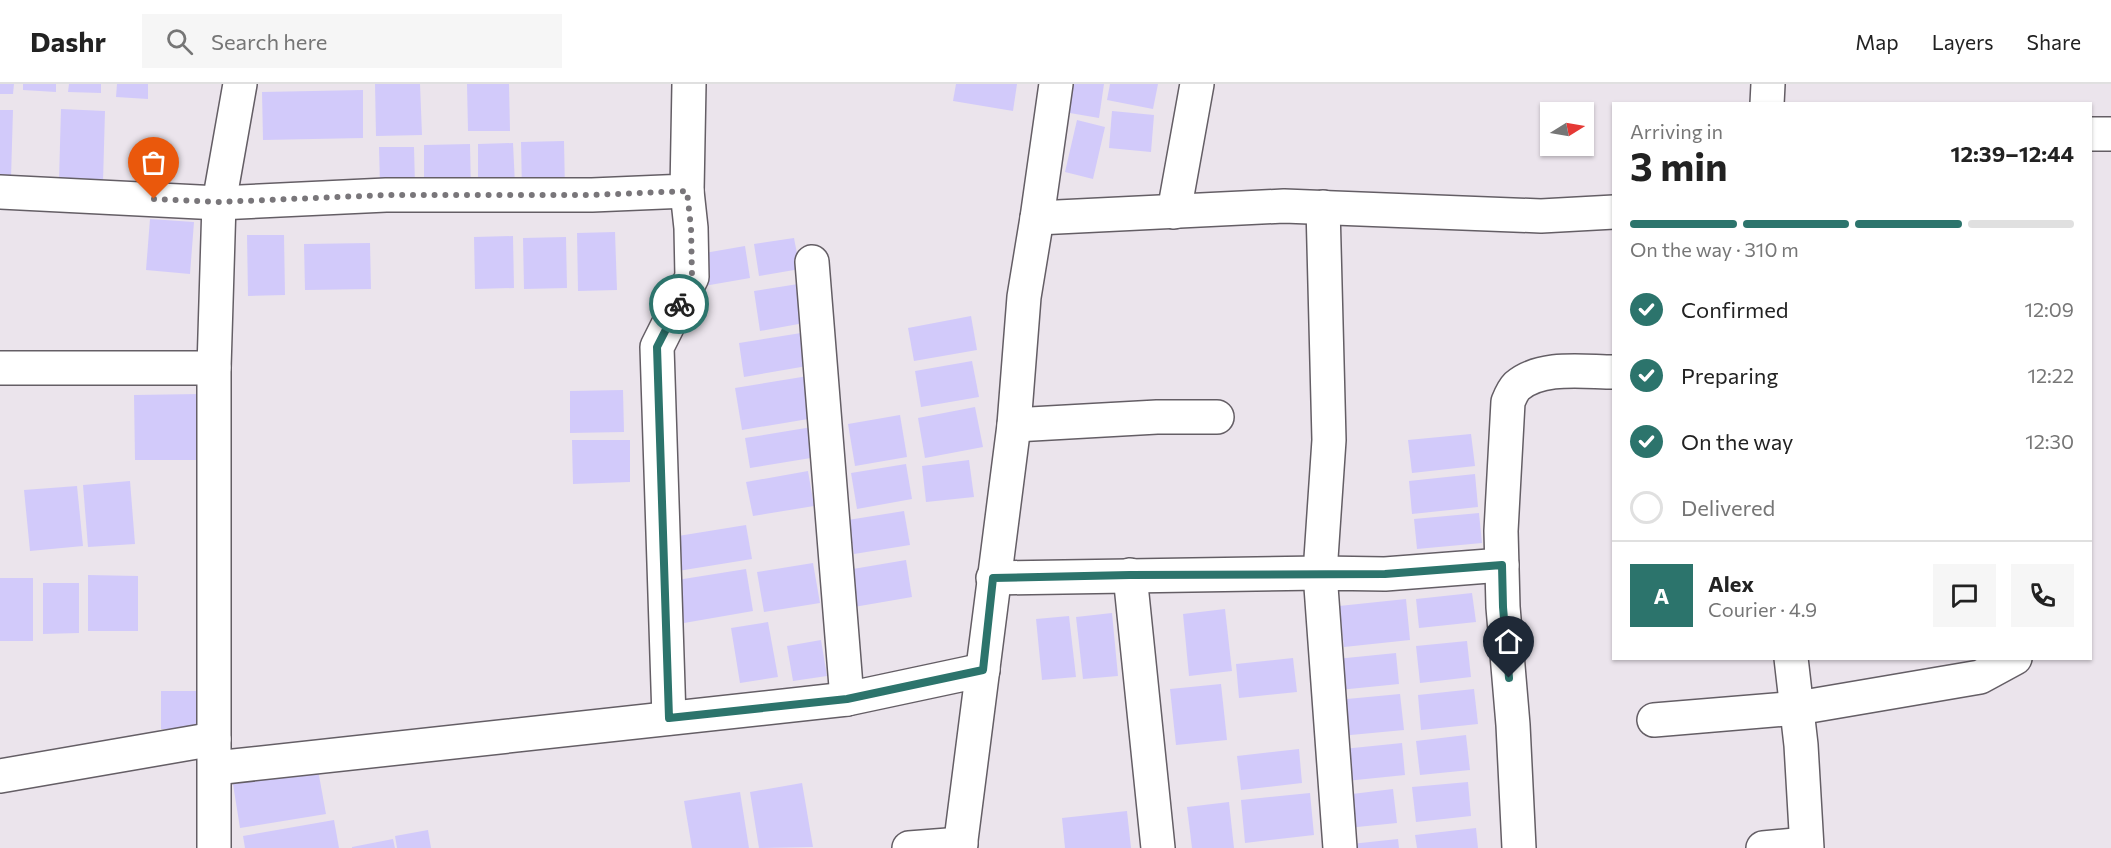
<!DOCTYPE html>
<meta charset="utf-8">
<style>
:root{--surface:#fff;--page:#f6f6f6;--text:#222;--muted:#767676;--line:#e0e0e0;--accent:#2c746c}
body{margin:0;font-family:Commissioner,sans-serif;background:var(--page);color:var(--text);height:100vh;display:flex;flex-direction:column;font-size:22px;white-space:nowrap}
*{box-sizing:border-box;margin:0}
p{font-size:20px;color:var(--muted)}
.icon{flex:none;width:33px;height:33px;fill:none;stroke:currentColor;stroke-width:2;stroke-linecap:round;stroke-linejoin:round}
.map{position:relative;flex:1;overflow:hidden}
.side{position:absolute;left:1612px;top:18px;width:480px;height:558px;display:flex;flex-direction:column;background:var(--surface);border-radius:0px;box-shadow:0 2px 4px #0004}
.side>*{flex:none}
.needle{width:39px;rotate:79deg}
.buttons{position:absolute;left:1540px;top:18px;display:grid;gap:12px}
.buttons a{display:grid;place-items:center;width:54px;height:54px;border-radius:0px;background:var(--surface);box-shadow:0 2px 4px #0004;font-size:30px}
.pin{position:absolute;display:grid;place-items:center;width:51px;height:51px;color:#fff;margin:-62px -26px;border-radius:50% 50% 50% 0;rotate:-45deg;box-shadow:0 0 6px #0007}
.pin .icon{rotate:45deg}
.courier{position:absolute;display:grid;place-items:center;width:60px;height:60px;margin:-30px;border:4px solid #2c746c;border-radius:50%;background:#fff;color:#222;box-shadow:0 2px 8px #0007}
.summary em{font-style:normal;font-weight:700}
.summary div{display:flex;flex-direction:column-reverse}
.summary{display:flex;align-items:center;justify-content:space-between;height:102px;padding:0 18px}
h1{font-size:39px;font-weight:700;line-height:45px}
.bar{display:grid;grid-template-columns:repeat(4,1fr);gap:9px 6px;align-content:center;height:72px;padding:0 18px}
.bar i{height:8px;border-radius:4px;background:var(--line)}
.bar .current{background:var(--accent)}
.bar p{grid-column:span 4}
.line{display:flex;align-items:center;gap:15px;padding:0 18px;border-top:2px solid var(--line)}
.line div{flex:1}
.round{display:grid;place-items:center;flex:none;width:63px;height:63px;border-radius:0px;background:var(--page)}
ol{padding:0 18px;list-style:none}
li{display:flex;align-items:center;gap:18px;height:66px}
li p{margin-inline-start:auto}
li .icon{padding:6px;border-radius:50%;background:var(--accent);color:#fff;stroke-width:4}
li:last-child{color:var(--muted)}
li i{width:33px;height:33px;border:3px solid var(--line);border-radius:50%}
header{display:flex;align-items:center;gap:36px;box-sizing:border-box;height:84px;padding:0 30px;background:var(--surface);border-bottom:2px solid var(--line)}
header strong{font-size:28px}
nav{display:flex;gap:33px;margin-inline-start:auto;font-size:21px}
.search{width:420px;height:54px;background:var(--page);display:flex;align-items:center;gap:15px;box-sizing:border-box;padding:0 21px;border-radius:0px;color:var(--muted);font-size:22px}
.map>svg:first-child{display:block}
.building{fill:#d2cafa}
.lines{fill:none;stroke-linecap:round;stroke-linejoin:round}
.minor-casing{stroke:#645e65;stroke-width:36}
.minor{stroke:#fff;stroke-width:33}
.done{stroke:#79767a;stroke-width:6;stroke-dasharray:0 10.8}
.route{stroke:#2c746c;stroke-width:8}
</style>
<header>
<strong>Dashr</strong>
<div class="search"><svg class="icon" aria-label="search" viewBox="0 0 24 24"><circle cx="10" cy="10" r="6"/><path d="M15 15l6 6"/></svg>Search here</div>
<nav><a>Map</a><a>Layers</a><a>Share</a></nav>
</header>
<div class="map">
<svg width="2111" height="764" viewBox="0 0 2111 764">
<rect width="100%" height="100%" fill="#ebe4ec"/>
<g class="building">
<polygon points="0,0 14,0 13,10 0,10"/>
<polygon points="23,0 56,0 56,8 23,6"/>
<polygon points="69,0 101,0 101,9 68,8"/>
<polygon points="117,0 148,0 148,15 116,13"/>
<polygon points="375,0 420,0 422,51 376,52"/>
<polygon points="467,0 509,0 510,47 468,47"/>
<polygon points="956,0 1017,0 1013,27 953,17"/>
<polygon points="1069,0 1104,0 1099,34 1064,28"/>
<polygon points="1110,0 1158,0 1153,25 1107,16"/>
<polygon points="363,6 363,54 263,56 262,8"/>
<polygon points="61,25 105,27 103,98 59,96"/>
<polygon points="0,26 13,26 11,94 0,94"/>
<polygon points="1112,27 1154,31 1151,68 1109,64"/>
<polygon points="1077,36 1105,43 1093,95 1065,88"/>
<polygon points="564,57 565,106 522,107 521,58"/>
<polygon points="513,59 515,101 478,102 478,60"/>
<polygon points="470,60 471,106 424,107 424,61"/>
<polygon points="379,63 414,63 415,101 380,102"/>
<polygon points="150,135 194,138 190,190 146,186"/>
<polygon points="615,148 617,206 578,207 577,149"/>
<polygon points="247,151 284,151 285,211 248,212"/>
<polygon points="513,152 514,204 475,205 474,153"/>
<polygon points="566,153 567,204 524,205 523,154"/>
<polygon points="794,154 800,185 759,192 754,160"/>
<polygon points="370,159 371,205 305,206 304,160"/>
<polygon points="745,162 750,194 704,202 699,170"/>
<polygon points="798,200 804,239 760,247 754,207"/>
<polygon points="971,232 977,266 914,277 908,244"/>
<polygon points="801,249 807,282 744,293 739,259"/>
<polygon points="972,277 979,313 921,323 915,287"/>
<polygon points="808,292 814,334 742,346 735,304"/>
<polygon points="623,306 624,348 570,349 570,307"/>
<polygon points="200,310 200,376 135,376 134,311"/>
<polygon points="975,323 983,363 925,374 918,334"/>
<polygon points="900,331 907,373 855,382 848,340"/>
<polygon points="812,343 817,373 750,384 745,354"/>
<polygon points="1471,350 1475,382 1412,389 1408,356"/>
<polygon points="572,356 630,356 630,398 573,400"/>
<polygon points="969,376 974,413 926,418 922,382"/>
<polygon points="906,380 912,415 857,425 851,389"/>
<polygon points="808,387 814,422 753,432 746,398"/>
<polygon points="1475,390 1478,423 1412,430 1409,397"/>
<polygon points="130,397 135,460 88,463 83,401"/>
<polygon points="77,402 83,462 30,467 24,406"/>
<polygon points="904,427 910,461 854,470 848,436"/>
<polygon points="1479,429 1482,459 1417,465 1414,435"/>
<polygon points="746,441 752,475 678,487 672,453"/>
<polygon points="906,476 912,513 854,523 847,486"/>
<polygon points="813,479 820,519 764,528 757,488"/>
<polygon points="746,485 753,527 684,539 677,496"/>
<polygon points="88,491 138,492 138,547 88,547"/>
<rect x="0" y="494" width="33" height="63"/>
<polygon points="43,499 79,499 79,549 43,550"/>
<polygon points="1472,509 1476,538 1419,544 1416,515"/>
<polygon points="1406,515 1410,556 1344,563 1339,522"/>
<polygon points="1225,525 1232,587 1189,592 1183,530"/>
<polygon points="1112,529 1118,592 1083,595 1076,533"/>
<polygon points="1069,532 1076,593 1042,596 1036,535"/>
<polygon points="768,538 778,593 740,599 731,544"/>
<polygon points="821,556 827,592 793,597 787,562"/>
<polygon points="1467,557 1471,593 1420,599 1416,562"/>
<polygon points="1396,569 1399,600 1339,606 1336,575"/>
<polygon points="1293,574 1297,608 1239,614 1236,580"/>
<polygon points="1221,600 1227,656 1176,661 1170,605"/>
<polygon points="1474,605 1478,640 1421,646 1418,611"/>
<polygon points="161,607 205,607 204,645 161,645"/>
<polygon points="1400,610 1404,646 1340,652 1336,616"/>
<polygon points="1466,651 1470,686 1420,691 1416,657"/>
<polygon points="1402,659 1405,691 1346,697 1343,665"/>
<polygon points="1299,665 1302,699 1241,706 1237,672"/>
<polygon points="318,686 326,730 240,744 233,700"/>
<polygon points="1468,698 1471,732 1416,738 1412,703"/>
<polygon points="802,699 813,763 759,764 750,708"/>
<polygon points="1393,705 1397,739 1347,744 1344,711"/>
<polygon points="740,708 749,764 692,764 684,717"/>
<polygon points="1310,709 1314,751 1245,759 1241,716"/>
<polygon points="1229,718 1234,764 1192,764 1187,723"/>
<polygon points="1127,727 1131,764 1065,764 1062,734"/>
<polygon points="334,736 339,764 245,764 243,752"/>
<polygon points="1476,744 1478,764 1417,764 1415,751"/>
<polygon points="428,746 431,764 397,764 395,752"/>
<polygon points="393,755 395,764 352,764 352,763"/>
<polygon points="1398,755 1399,764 1352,764 1351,760"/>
</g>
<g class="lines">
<g class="minor-casing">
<g id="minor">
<polyline points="1767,20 1768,0"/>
<polyline points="2091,50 2111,50"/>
<polyline points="0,108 219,119 386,111 592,111 687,107 689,0"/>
<polyline points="1174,128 1197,0"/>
<polyline points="1037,134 1284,122 1541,132 1614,128"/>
<polyline points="812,178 847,615"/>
<polyline points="0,284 214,284"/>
<polyline points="1014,341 1157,333 1217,333"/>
<polyline points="1130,491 1158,764"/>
<polyline points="993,494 1320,489 1329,356 1323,123"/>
<polyline points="1791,574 1801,661 1807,764"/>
<polyline points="669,634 657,263 692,193 691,144 687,107"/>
<polyline points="1654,636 1798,624 1980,593 2015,574"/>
<polyline points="215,684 847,615 983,586"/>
<polyline points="0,692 214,655"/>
<polyline points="214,764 214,284 219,119 240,0"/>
<polyline points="909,764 961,760"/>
<polyline points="960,764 1014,341 1024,213 1037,134 1056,0"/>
<polyline points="1340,764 1320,489 1385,490 1502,481"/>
<path d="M1519 764 1513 641 1503 523 1501 447 1508 318C1510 313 1513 306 1517 302 1542 281 1584 288 1614 288"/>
<polyline points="1763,764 1806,760"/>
</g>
</g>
<use href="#minor" class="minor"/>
</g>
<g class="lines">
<polyline class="done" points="154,115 219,118 386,111 592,111 687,107 691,144 692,193 679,220"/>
<polyline class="route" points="679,220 657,263 669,634 847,615 983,586 993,494 1130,491 1385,490 1502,481 1503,523 1509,594"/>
</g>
</svg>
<div class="buttons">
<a><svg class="needle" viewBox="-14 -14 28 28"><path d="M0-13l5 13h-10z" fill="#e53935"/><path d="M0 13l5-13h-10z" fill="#767676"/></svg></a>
</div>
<div class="pin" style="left:154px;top:115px;background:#ea580c"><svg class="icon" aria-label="bag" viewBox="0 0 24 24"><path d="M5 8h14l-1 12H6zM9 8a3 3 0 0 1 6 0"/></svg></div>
<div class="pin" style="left:1509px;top:594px;background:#1f2937"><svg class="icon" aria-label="home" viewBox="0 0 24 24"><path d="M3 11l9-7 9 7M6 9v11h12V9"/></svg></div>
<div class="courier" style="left:679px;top:220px"><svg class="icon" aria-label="bike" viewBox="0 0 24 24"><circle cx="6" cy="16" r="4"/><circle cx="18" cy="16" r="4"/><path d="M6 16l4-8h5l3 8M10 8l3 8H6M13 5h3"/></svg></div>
<section class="side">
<div class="summary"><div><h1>3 min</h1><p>Arriving in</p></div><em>12:39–12:44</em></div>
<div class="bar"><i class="current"></i><i class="current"></i><i class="current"></i><i></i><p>On the way · 310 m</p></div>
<ol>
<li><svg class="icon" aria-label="check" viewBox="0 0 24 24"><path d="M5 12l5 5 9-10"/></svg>Confirmed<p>12:09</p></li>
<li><svg class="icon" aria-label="check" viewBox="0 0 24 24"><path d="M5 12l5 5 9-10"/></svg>Preparing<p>12:22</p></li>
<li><svg class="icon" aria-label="check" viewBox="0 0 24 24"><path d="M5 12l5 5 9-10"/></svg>On the way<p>12:30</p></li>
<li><i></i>Delivered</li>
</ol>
<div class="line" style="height:108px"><b class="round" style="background:var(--accent);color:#fff">A</b><div><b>Alex</b><p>Courier · 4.9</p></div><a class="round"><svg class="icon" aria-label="chat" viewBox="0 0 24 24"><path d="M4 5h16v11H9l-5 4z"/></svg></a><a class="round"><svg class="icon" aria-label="phone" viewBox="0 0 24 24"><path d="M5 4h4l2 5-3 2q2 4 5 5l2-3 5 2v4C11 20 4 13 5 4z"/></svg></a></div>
</section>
</div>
